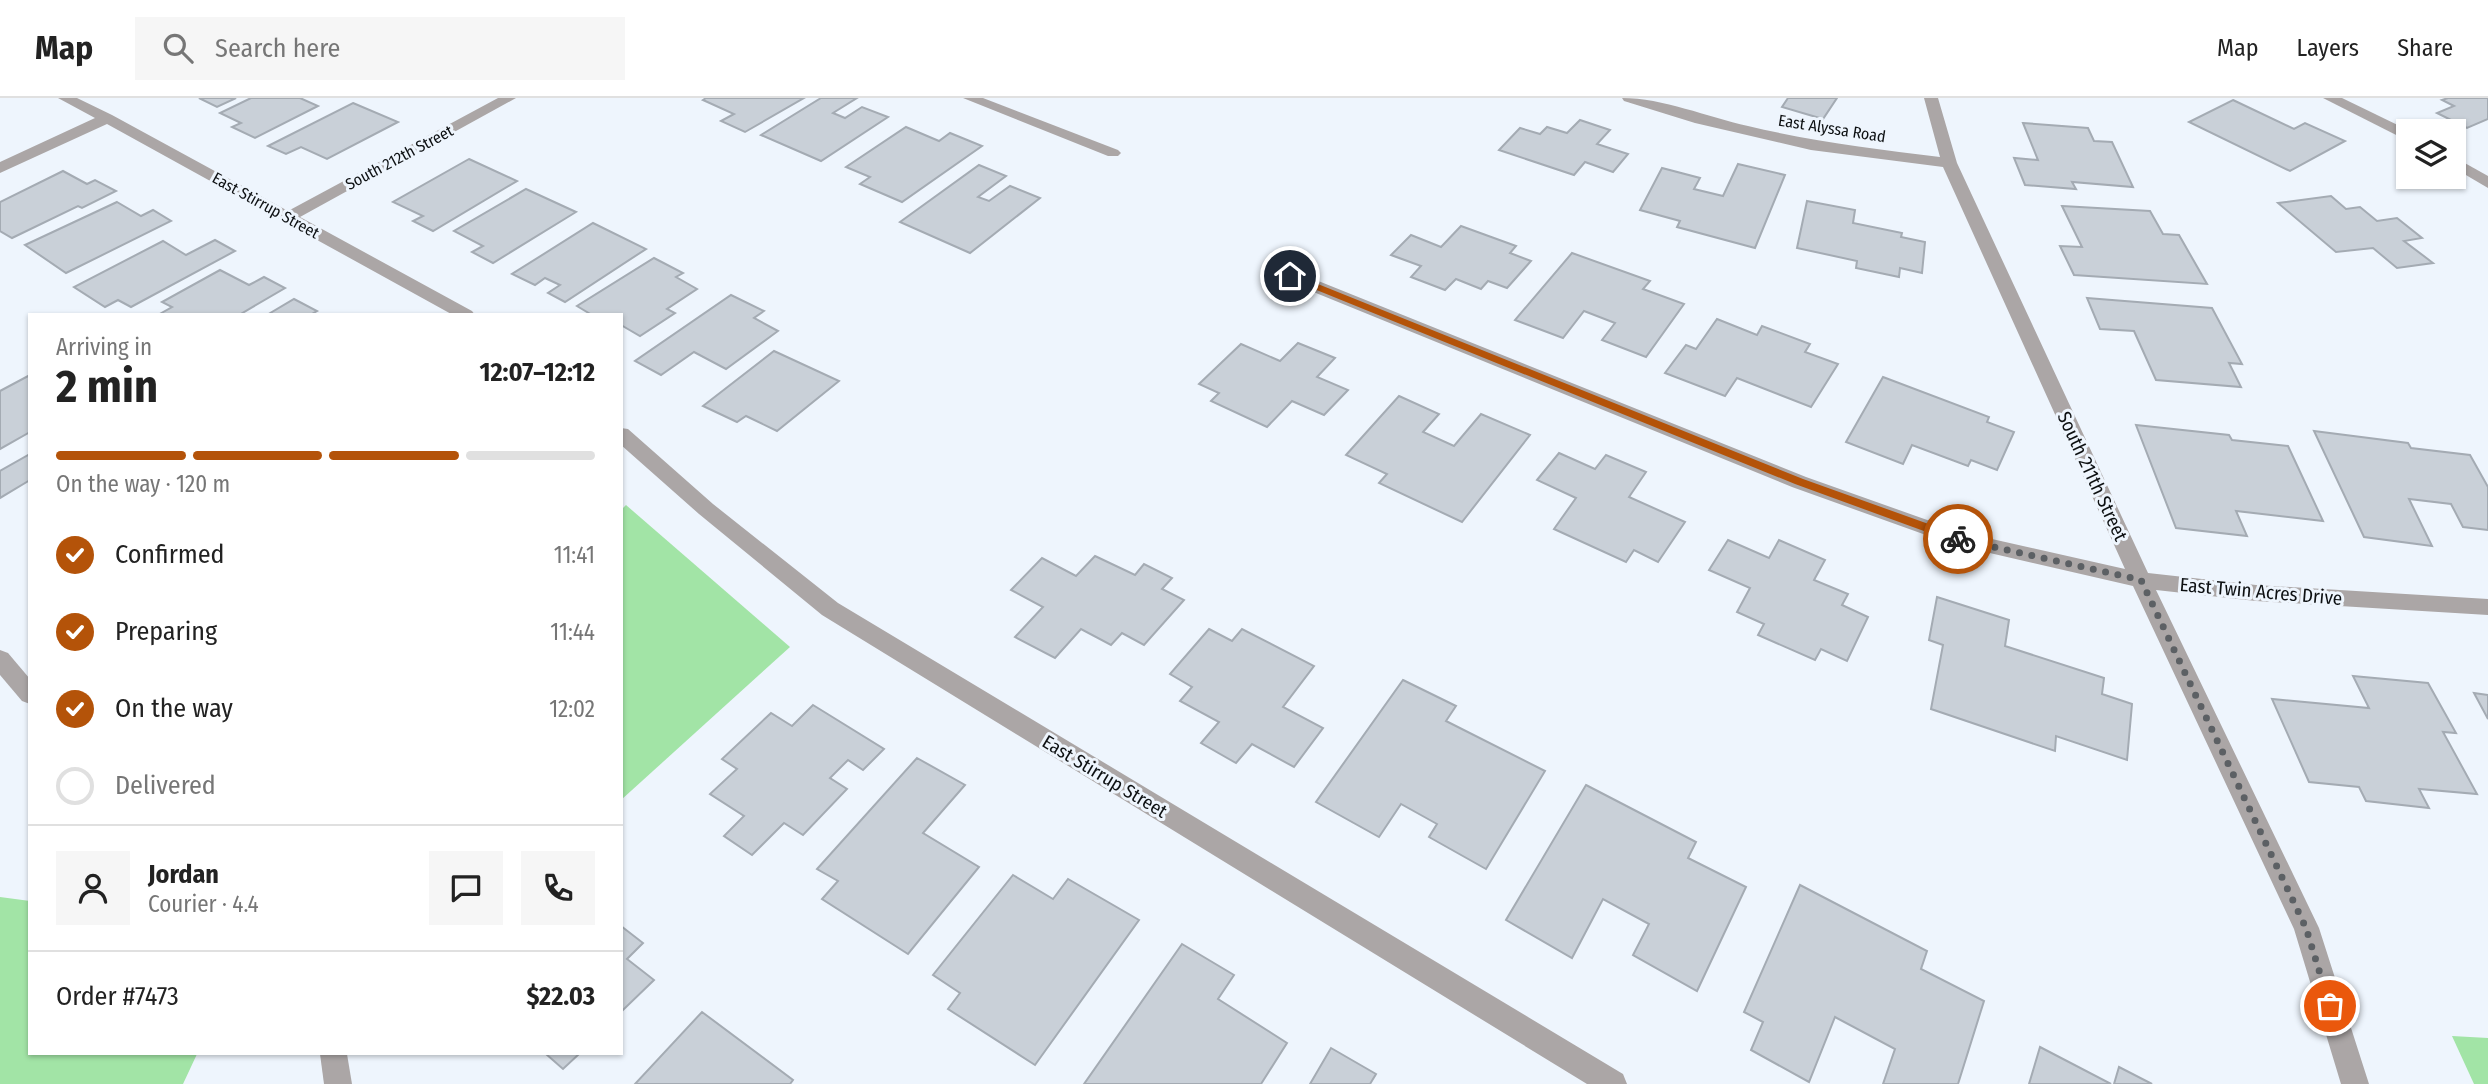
<!DOCTYPE html>
<meta charset="utf-8">
<style>
:root{--surface:#fff;--page:#f6f6f6;--text:#222;--muted:#767676;--line:#e0e0e0;--accent:#b45309}
body{margin:0;font-family:"Fira Sans Condensed",sans-serif;background:var(--page);color:var(--text);height:100vh;display:flex;flex-direction:column;font-size:26px;white-space:nowrap}
*{box-sizing:border-box;margin:0}
p{font-size:23px;color:var(--muted)}
.icon{flex:none;width:38px;height:38px;fill:none;stroke:currentColor;stroke-width:2;stroke-linecap:round;stroke-linejoin:round}
.map{position:relative;flex:1;overflow:hidden}
.drawer{position:absolute;left:28px;top:215px;width:595px;height:742px;display:flex;flex-direction:column;background:var(--surface);border-radius:0px;box-shadow:0 2px 5px #0004}
.drawer>*{flex:none}
.tools{position:absolute;left:2396px;top:21px;display:grid;gap:14px}
.tools a{display:grid;place-items:center;width:70px;height:70px;border-radius:0px;background:var(--surface);box-shadow:0 2px 5px #0004;font-size:35px}
.pin{position:absolute;display:grid;place-items:center;width:60px;height:60px;color:#fff;margin:-30px;border:4px solid #fff;border-radius:50%;box-shadow:0 2px 7px #0007}
.courier{position:absolute;display:grid;place-items:center;width:70px;height:70px;margin:-35px;border:5px solid #b45309;border-radius:50%;background:#fff;color:#222;box-shadow:0 2px 9px #0007}
.summary em{font-style:normal;font-weight:700}
.summary div{display:flex;flex-direction:column-reverse}
.summary{display:flex;align-items:center;justify-content:space-between;height:119px;padding:0 28px}
h1{font-size:46px;font-weight:700;line-height:52px}
.bar{display:grid;grid-template-columns:repeat(4,1fr);gap:10px 7px;align-content:center;height:84px;padding:0 28px}
.bar i{height:9px;border-radius:5px;background:var(--line)}
.bar .on{background:var(--accent)}
.bar p{grid-column:span 4}
.line{display:flex;align-items:center;gap:18px;padding:0 28px;border-top:2px solid var(--line)}
.line div{flex:1}
.round{display:grid;place-items:center;flex:none;width:74px;height:74px;border-radius:0px;background:var(--page)}
ol{padding:0 28px;list-style:none}
li{display:flex;align-items:center;gap:21px;height:77px}
li p{margin-inline-start:auto}
li .icon{padding:7px;border-radius:50%;background:var(--accent);color:#fff;stroke-width:4}
li:last-child{color:var(--muted)}
li i{width:38px;height:38px;border:4px solid var(--line);border-radius:50%}
header{display:flex;align-items:center;gap:42px;box-sizing:border-box;height:98px;padding:0 35px;background:var(--surface);border-bottom:2px solid var(--line)}
header strong{font-size:33px}
nav{display:flex;gap:38px;margin-inline-start:auto;font-size:24px}
.search{width:490px;height:63px;background:var(--page);display:flex;align-items:center;gap:18px;box-sizing:border-box;padding:0 24px;border-radius:0px;color:var(--muted);font-size:26px}
.map>svg:first-child{display:block}
.green{fill:#a2e4a6}
.building{fill:#c9d0d8;stroke:#a4abb3;stroke-width:2}
.lines{fill:none;stroke-linecap:round;stroke-linejoin:round}
.minor{fill:#aba6a6;fill-rule:evenodd}
.route{fill:#b45309}
.done{stroke:#5c6064;stroke-width:7;stroke-dasharray:0 12.6}
.labels{text-anchor:middle;stroke-width:6;stroke-linejoin:round;paint-order:stroke}
.far-street-label{font-size:16px;fill:#0d1012;stroke:#eef5fd}
.street-label{font-size:19px;fill:#0d1012;stroke:#eef5fd}
</style>
<header>
<strong>Map</strong>
<div class="search"><svg class="icon" aria-label="search" viewBox="0 0 24 24"><circle cx="10" cy="10" r="6"/><path d="M15 15l6 6"/></svg>Search here</div>
<nav><a>Map</a><a>Layers</a><a>Share</a></nav>
</header>
<div class="map">
<svg width="2488" height="986" viewBox="0 0 2488 986">
<rect width="100%" height="100%" fill="#eef5fd"/>
<g class="green">
<polygon points="626,407 790,549 621,702 621,412"/>
<polygon points="0,799 30,803 30,956 197,956 183,986 0,986"/>
<polygon points="2452,938 2488,940 2488,986 2474,986"/>
</g>
<g class="building">
<polygon points="199,0 236,0 217,9"/>
<polygon points="251,0 300,0 318,8 255,40 232,29 241,25 220,15"/>
<polygon points="706,0 804,0 745,34 721,23 734,16 703,2"/>
<polygon points="821,0 857,0 833,15 845,20 862,9 888,19 821,63 761,37"/>
<polygon points="1788,0 1837,0 1823,21 1782,9"/>
<polygon points="2448,0 2488,0 2488,21 2467,30 2437,15 2454,8 2442,2"/>
<polygon points="2233,2 2294,31 2305,25 2345,43 2290,73 2189,24"/>
<polygon points="353,5 398,24 327,61 301,49 286,56 268,48"/>
<polygon points="1580,22 1610,32 1597,46 1628,56 1613,74 1585,64 1574,77 1499,52 1520,30 1540,36 1547,29 1567,35"/>
<polygon points="2023,25 2088,30 2094,43 2112,44 2133,89 2072,84 2076,91 2025,87 2014,60 2038,62"/>
<polygon points="906,29 939,43 950,35 982,48 902,104 860,86 870,79 846,69"/>
<polygon points="469,61 517,83 433,133 413,123 423,118 393,104"/>
<polygon points="1738,66 1785,77 1755,150 1677,129 1680,123 1640,112 1662,70 1700,80 1694,91 1723,98"/>
<polygon points="979,67 1006,78 978,99 989,103 1010,88 1040,100 970,155 900,124"/>
<polygon points="63,73 87,86 95,82 116,93 82,110 78,108 12,140 0,133 0,104"/>
<polygon points="526,91 576,114 493,165 472,154 483,148 454,133"/>
<polygon points="2331,98 2346,111 2360,109 2377,123 2397,120 2422,140 2404,143 2433,165 2397,170 2373,150 2336,154 2278,105"/>
<polygon points="1807,103 1855,112 1853,125 1902,135 1901,139 1925,144 1922,175 1900,170 1899,179 1856,170 1857,163 1797,150"/>
<polygon points="117,104 141,118 153,112 171,123 66,175 25,147"/>
<polygon points="2062,108 2150,113 2163,136 2179,137 2207,186 2074,177 2060,148 2082,149"/>
<polygon points="593,125 646,151 565,204 548,195 560,187 545,180 535,187 512,176"/>
<polygon points="1461,128 1516,148 1510,155 1531,163 1507,190 1488,183 1481,191 1456,181 1445,192 1411,179 1421,168 1391,157 1411,137 1441,149"/>
<polygon points="215,142 235,153 131,209 118,202 105,209 74,189 163,143 186,157"/>
<polygon points="1572,155 1650,183 1643,191 1684,206 1646,259 1602,242 1615,225 1584,213 1563,240 1515,222"/>
<polygon points="654,160 683,175 676,179 697,191 667,211 675,215 640,238 621,227 621,217 592,217 577,208"/>
<polygon points="220,172 249,187 264,179 285,190 239,217 158,217 172,209 162,204"/>
<polygon points="731,197 764,213 754,220 778,233 726,271 694,254 661,277 635,263"/>
<polygon points="2087,200 2212,210 2242,266 2229,265 2241,289 2156,282 2134,233 2100,231"/>
<polygon points="294,201 317,213 310,217 267,217"/>
<polygon points="1717,221 1757,237 1762,228 1810,246 1805,254 1838,266 1811,309 1737,280 1725,298 1665,275 1686,247 1696,251"/>
<polygon points="1298,245 1335,260 1317,279 1348,292 1324,317 1292,303 1267,329 1211,303 1219,295 1199,286 1241,246 1280,263"/>
<polygon points="774,253 839,283 777,333 746,318 737,324 703,308"/>
<polygon points="30,277 30,334 0,351 0,293"/>
<polygon points="1883,279 1989,319 1987,324 2014,334 1997,372 1971,362 1968,368 1912,347 1903,366 1846,344"/>
<polygon points="1399,298 1439,316 1423,334 1454,348 1481,316 1530,337 1462,424 1379,385 1387,376 1346,357"/>
<polygon points="2136,327 2229,337 2232,342 2288,348 2323,423 2236,413 2247,438 2176,430"/>
<polygon points="2314,333 2408,345 2411,350 2470,357 2488,389 2488,432 2463,429 2451,406 2409,401 2432,448 2364,439"/>
<polygon points="1559,355 1595,371 1606,357 1646,374 1629,399 1685,424 1658,464 1634,452 1626,464 1554,431 1576,400 1537,382"/>
<polygon points="30,356 30,382 0,400 0,373"/>
<polygon points="1728,442 1769,460 1779,442 1825,462 1814,482 1848,496 1842,507 1868,519 1847,563 1821,551 1815,562 1758,537 1764,526 1737,514 1750,490 1709,472"/>
<polygon points="1095,458 1135,477 1144,466 1172,480 1162,491 1184,502 1144,547 1122,535 1111,547 1081,531 1055,560 1015,539 1043,509 1011,492 1042,460 1076,478"/>
<polygon points="1937,499 2009,522 2005,548 2104,580 2102,596 2132,606 2127,662 2056,638 2055,653 1931,611 1943,547 1929,542"/>
<polygon points="1209,531 1232,543 1242,531 1314,568 1283,609 1323,630 1294,669 1252,646 1236,665 1201,645 1219,624 1180,603 1192,589 1170,576"/>
<polygon points="2353,578 2428,585 2456,635 2443,634 2477,696 2419,691 2429,710 2366,703 2359,689 2309,684 2272,601 2369,610"/>
<polygon points="1403,582 1456,608 1446,623 1545,673 1486,771 1429,739 1437,726 1401,706 1379,739 1316,704"/>
<polygon points="2474,595 2488,597 2488,621"/>
<polygon points="813,607 884,651 863,672 848,662 830,680 847,691 803,737 784,725 752,757 724,738 744,718 710,696 737,671 722,661 771,615 792,628"/>
<polygon points="917,660 965,687 923,735 979,769 908,856 822,801 838,783 817,771"/>
<polygon points="1586,687 1696,744 1688,760 1746,789 1697,893 1633,857 1649,826 1603,801 1572,860 1506,822"/>
<polygon points="1013,777 1053,801 1068,781 1139,822 1035,967 948,911 960,895 933,877"/>
<polygon points="1800,787 1927,853 1921,871 1984,903 1958,986 1883,986 1895,951 1835,919 1809,984 1751,952 1763,924 1744,914"/>
<polygon points="621,828 643,845 627,861 654,882 621,914"/>
<polygon points="1182,846 1234,877 1218,901 1287,945 1261,986 1084,986"/>
<polygon points="702,914 793,982 790,986 635,986"/>
<polygon points="2040,949 2111,986 2029,986"/>
<polygon points="1331,950 1376,976 1370,986 1310,986"/>
<polygon points="546,956 579,956 563,971"/>
<polygon points="2119,969 2152,986 2114,986"/>
</g>
<g class="lines">
<g class="minor">
<polygon points="58,0 77,0 112,17 288,113 498,0 516,0 300,119 472,213 475,217 453,217 107,26 0,75 0,64 95,20"/>
<polygon points="963,0 983,0 1118,52 1121,55 1118,58 1108,58"/>
<path d="M1622 0C1663 0 1707 19 1748 28 1811 43 1875 51 1940 59L1924 0H1938L1957 65 2148 475 2256 487 2488 501V517L2256 503 2156 492 2319 830 2369 986H2341L2294 831 2133 488 1951 446 1792 389 1284 182 1282 178 1284 174H1296L1806 379 1961 434 2125 471 1943 69 1811 52 1695 25 1624 3Z"/>
<polygon points="2323,0 2342,0 2410,33 2408,43"/>
<polygon points="2454,59 2488,78 2488,90 2454,70"/>
<polygon points="621,330 628,331 713,406 838,505 1623,976 1627,986 1587,986 822,517 699,416 621,347"/>
<polygon points="0,552 8,555 30,581 30,606 22,603 0,577"/>
<polygon points="320,956 347,956 352,986 324,986"/>
</g>
</g>
<polygon class="route" points="1287,176 1293,176 1803,381 1962,438 1964,441 1958,445 1954,444 1795,386 1287,180"/>
<g class="lines">
<polyline class="done" points="1958,441 2141,482 2306,830 2330,908"/>
</g>
<g class="labels">
<g class="far-street-label">
<text transform="translate(1832 30) rotate(9)" y="6">East Alyssa Road</text>
<text transform="translate(399 59) rotate(-28)" y="6">South 212th Street</text>
<text transform="translate(266 107) rotate(29)" y="6">East Stirrup Street</text>
</g>
<g class="street-label">
<text transform="translate(2093 378) rotate(65)" y="7">South 211th Street</text>
<text transform="translate(2261 493) rotate(5)" y="7">East Twin Acres Drive</text>
<text transform="translate(1105 678) rotate(31)" y="7">East Stirrup Street</text>
</g>
</g>
</svg>
<div class="tools">
<a><svg class="icon" aria-label="layers" viewBox="0 0 24 24"><path d="M12 4l9 5-9 5-9-5zM3 14l9 5 9-5"/></svg></a>
</div>
<div class="pin" style="left:2330px;top:908px;background:#ea580c"><svg class="icon" aria-label="bag" viewBox="0 0 24 24"><path d="M5 8h14l-1 12H6zM9 8a3 3 0 0 1 6 0"/></svg></div>
<div class="pin" style="left:1290px;top:178px;background:#1f2937"><svg class="icon" aria-label="home" viewBox="0 0 24 24"><path d="M3 11l9-7 9 7M6 9v11h12V9"/></svg></div>
<div class="courier" style="left:1958px;top:441px"><svg class="icon" aria-label="bike" viewBox="0 0 24 24"><circle cx="6" cy="16" r="4"/><circle cx="18" cy="16" r="4"/><path d="M6 16l4-8h5l3 8M10 8l3 8H6M13 5h3"/></svg></div>
<section class="drawer">
<div class="summary"><div><h1>2 min</h1><p>Arriving in</p></div><em>12:07–12:12</em></div>
<div class="bar"><i class="on"></i><i class="on"></i><i class="on"></i><i></i><p>On the way · 120 m</p></div>
<ol>
<li><svg class="icon" aria-label="check" viewBox="0 0 24 24"><path d="M5 12l5 5 9-10"/></svg>Confirmed<p>11:41</p></li>
<li><svg class="icon" aria-label="check" viewBox="0 0 24 24"><path d="M5 12l5 5 9-10"/></svg>Preparing<p>11:44</p></li>
<li><svg class="icon" aria-label="check" viewBox="0 0 24 24"><path d="M5 12l5 5 9-10"/></svg>On the way<p>12:02</p></li>
<li><i></i>Delivered</li>
</ol>
<div class="line" style="height:126px"><a class="round"><svg class="icon" aria-label="person" viewBox="0 0 24 24"><circle cx="12" cy="8" r="4"/><path d="M4 21q1-7 8-7t8 7"/></svg></a><div><b>Jordan</b><p>Courier · 4.4</p></div><a class="round"><svg class="icon" aria-label="chat" viewBox="0 0 24 24"><path d="M4 5h16v11H9l-5 4z"/></svg></a><a class="round"><svg class="icon" aria-label="phone" viewBox="0 0 24 24"><path d="M5 4h4l2 5-3 2q2 4 5 5l2-3 5 2v4C11 20 4 13 5 4z"/></svg></a></div>
<div class="line" style="height:91px"><div>Order #7473</div><b>$22.03</b></div>
</section>
</div>
